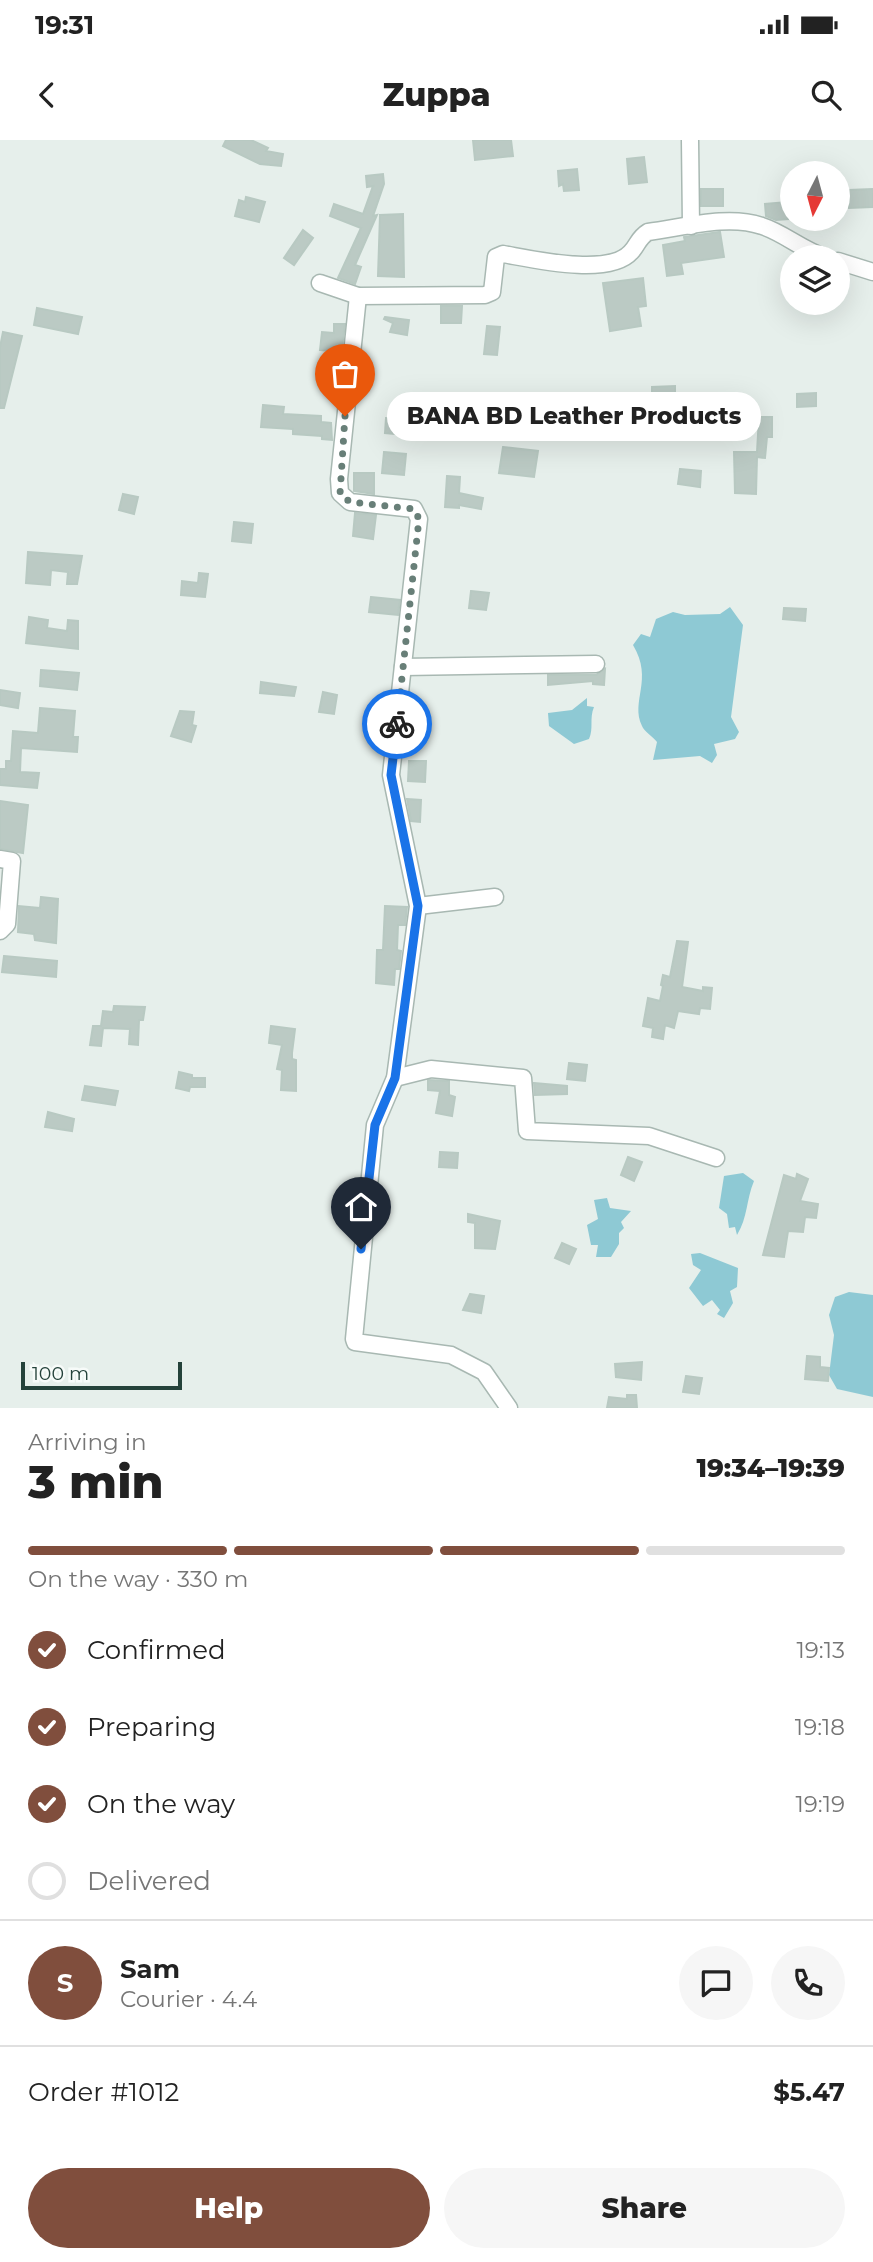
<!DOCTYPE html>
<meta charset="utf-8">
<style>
:root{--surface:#fff;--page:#f6f6f6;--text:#222;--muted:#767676;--line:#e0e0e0;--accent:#804e3d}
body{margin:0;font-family:Montserrat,sans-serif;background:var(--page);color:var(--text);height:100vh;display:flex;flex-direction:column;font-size:26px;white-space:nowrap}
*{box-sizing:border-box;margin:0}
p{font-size:23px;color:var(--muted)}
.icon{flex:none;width:38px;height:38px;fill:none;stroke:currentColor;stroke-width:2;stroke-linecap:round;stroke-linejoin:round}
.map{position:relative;height:1268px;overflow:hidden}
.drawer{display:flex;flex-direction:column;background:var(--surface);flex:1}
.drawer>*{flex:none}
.needle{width:46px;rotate:186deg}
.tools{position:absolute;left:780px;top:21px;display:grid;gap:14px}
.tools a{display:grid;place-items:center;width:70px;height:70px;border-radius:50%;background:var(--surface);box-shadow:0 7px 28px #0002;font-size:35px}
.scale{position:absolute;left:21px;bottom:18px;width:161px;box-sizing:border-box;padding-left:7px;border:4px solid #24423a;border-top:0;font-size:19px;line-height:24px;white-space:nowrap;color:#24423a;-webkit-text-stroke:5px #f7fbf9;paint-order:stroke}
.pin{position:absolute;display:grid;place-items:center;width:60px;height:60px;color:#fff;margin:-72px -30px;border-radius:50% 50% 50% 0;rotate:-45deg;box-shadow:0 0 7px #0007}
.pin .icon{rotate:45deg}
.courier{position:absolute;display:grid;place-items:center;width:70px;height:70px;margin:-35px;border:5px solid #1a73e8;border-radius:50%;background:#fff;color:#222;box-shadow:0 2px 9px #0007}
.bubble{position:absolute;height:49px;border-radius:24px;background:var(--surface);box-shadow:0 7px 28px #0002;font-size:23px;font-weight:800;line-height:49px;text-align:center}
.head em{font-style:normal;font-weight:800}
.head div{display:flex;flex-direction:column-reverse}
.head{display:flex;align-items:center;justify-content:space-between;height:119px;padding:0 28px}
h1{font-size:46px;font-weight:800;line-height:52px}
.bar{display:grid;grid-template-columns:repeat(4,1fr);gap:10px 7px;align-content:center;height:84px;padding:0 28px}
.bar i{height:9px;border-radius:5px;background:var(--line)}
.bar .selected{background:var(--accent)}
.bar p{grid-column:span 4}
.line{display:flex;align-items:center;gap:18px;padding:0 28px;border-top:2px solid var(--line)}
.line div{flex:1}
.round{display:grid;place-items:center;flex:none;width:74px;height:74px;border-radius:37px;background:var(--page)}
ol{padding:0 28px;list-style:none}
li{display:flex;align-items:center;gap:21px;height:77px}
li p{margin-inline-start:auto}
li .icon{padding:7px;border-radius:50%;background:var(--accent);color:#fff;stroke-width:4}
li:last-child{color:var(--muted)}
li i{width:38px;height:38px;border:4px solid var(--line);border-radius:50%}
.button{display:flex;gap:14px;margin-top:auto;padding:14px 28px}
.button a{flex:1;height:80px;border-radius:42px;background:var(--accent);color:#fff;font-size:28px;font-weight:800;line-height:80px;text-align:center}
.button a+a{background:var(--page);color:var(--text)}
.status{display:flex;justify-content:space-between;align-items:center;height:49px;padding:0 35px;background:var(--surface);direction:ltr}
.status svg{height:19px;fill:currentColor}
header{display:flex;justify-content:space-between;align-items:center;height:91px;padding:0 28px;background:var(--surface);font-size:32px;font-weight:800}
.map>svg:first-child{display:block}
.water{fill:#8ec9d4}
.building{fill:#bbcac4;stroke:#b8c9c2;stroke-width:2}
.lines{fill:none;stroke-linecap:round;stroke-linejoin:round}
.minor-casing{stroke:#a8b8b2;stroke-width:19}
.minor{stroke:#fff;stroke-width:16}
.done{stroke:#687f78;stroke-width:7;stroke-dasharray:0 12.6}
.route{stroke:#1a73e8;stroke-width:9}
</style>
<div class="status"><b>19:31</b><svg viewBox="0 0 49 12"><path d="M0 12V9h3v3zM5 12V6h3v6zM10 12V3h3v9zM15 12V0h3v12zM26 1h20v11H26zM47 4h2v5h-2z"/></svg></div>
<header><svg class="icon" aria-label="back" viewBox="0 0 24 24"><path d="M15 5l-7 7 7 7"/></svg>Zuppa<svg class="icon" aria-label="search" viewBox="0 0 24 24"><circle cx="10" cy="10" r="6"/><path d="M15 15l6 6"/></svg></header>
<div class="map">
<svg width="873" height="1268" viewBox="0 0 873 1268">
<rect width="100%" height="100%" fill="#e6efeb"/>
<g class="water">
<path d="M730 467 743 485 731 577 739 592 735 599 714 604 717 615 712 623 700 616 653 620 657 602C653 597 644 591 642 586 630 561 654 540 633 505L641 494 650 497 656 479 673 472 685 475 720 474Z"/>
<path d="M587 558V566L594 567C589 579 594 588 589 599L574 604 549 586 548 573 572 570Z"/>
<path d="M743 1033 754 1041C746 1060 748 1077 737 1095L735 1087 729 1088 727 1074 719 1068 724 1036Z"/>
<polygon points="607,1058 610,1068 631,1071 621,1082 624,1088 619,1093 619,1104 611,1117 596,1117 598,1105 591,1105 587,1085 598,1079 594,1060"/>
<polygon points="700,1113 738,1128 737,1147 730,1151 733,1163 724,1178 717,1174 720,1170 712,1160 703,1166 689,1148 701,1130 693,1125 691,1114"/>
<polygon points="849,1152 873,1155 873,1257 837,1249 829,1235 834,1195 829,1175 835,1157"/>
</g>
<g class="building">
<polygon points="226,0 251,0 268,8 266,11 283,14 281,26 260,24 223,6"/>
<polygon points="473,0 511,0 513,16 475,20"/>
<polygon points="644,17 647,42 629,44 627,19"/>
<polygon points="577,29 579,50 564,51 563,44 559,46 558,31"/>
<polygon points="383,34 384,44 373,76 377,75 355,125 361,127 355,144 338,138 361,88 330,76 334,64 363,74 373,46 367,47 366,36"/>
<rect x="701" y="49" width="22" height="17"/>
<polygon points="873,49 873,67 849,68 849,50"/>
<polygon points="246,57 265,62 259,82 235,76 239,60 245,62"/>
<polygon points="787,62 788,79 776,80 766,76 765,64"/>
<polygon points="403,74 404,137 378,136 380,75"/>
<polygon points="303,90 313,98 294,125 284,118"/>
<polygon points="720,92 724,117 681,123 683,134 667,136 663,105 685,101 684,97"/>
<polygon points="643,138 646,166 638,167 641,186 610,191 603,143"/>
<polygon points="441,166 462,166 461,183 441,183"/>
<polygon points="37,168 82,177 78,194 34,185"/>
<polygon points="385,177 409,180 407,195 390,192 393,183 384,179"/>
<polygon points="334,184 345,184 342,207 333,207 332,211 320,210 322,192 334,193"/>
<polygon points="487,186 500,187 497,215 484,214"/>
<polygon points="3,192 22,196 4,268 0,268 0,207"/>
<polygon points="675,246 675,260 652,261 652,247"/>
<polygon points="816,253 816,266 797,267 797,254"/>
<polygon points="411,255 431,256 429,297 385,293 386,278 409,280"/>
<polygon points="263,265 284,267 283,274 321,276 321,282 331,283 332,300 322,299 322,296 293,294 293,289 261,287"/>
<polygon points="616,265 612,287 589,291 591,274"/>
<polygon points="759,277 772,277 772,297 767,297 765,318 757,317 756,354 735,353 734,312 757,312"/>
<polygon points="503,307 538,311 534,337 499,333"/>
<polygon points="384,312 406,314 404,335 382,333"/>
<polygon points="680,329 701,331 700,347 678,344"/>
<polygon points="354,333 374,333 374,354 354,351"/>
<polygon points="447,336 460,337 459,353 483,358 481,369 459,365 459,368 445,367"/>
<polygon points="123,354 138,357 134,374 119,370"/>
<polygon points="355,373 376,375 373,399 353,396"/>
<polygon points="234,382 253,384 251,403 232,401"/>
<polygon points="28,412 82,416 77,444 67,444 68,432 51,430 50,445 26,443"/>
<polygon points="199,433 208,434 205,457 181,455 182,441 198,443"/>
<polygon points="471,451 489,453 486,470 469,468"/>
<polygon points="371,457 400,460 398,475 369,472"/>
<polygon points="784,468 806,469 805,481 783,479"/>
<polygon points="29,477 48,480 47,488 67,491 68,480 78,481 78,509 26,503"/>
<polygon points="605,529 604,545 593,544 593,541 548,545 548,535 596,535"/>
<polygon points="41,530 79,533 77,550 40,546"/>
<polygon points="261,542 296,547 294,556 260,553"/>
<polygon points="0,550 20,553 18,568 0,565"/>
<polygon points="323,552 337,555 334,574 319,572"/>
<polygon points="40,568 75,571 73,597 78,597 77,612 21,608 20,632 39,633 37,648 0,645 0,629 6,629 6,621 11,621 13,591 38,593"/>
<polygon points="180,571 194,572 192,585 196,586 191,602 171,596"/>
<polygon points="409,621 426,621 425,642 408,641"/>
<polygon points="407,659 421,660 420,682 411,681"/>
<polygon points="0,661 28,665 23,713 0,709"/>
<polygon points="41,757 58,759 56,803 35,800 34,794 18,792 19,766 40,768"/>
<polygon points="385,766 407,767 405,785 398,785 397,810 401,811 399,829 395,829 394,845 376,843 377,810 383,810"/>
<polygon points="677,801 688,802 682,847 703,851 703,847 712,848 710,869 700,868 699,874 678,871 674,888 665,885 663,899 652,897 653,888 643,886 648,858 660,861 663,846 661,845 663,835 670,837"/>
<polygon points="4,816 57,821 56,837 2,832"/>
<polygon points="114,866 145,867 143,880 139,880 138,905 129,904 130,889 103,888 101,906 90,905 93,886 101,886 103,871 113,872"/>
<polygon points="271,886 295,889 292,913 292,919 296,920 296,951 281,950 282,930 277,929 282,905 269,903"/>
<polygon points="569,923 587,925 585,941 567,939"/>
<polygon points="179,932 192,935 192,938 205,938 205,947 190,947 189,951 176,948"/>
<polygon points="428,940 449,941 449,955 455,957 452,976 436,973 440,951 428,950"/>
<polygon points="534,943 567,946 567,954 535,955"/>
<polygon points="85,946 118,951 115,965 82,960"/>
<polygon points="48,972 74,979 72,991 45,987"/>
<polygon points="440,1012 458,1013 457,1028 439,1027"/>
<polygon points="628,1017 642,1022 634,1041 621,1035"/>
<polygon points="797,1034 808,1039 800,1061 818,1064 816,1078 805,1077 803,1092 788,1091 784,1117 763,1115 784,1035 796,1039"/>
<polygon points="468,1074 500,1081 495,1109 475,1108 475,1083 468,1082"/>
<polygon points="562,1103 576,1109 569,1124 555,1118"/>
<polygon points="470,1154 484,1156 481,1173 463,1170"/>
<polygon points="807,1216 820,1217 820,1227 829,1228 828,1241 805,1239"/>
<polygon points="642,1222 641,1240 616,1237 615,1224"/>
<polygon points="686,1236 702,1238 699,1254 683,1252"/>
<polygon points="627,1255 636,1255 637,1268 607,1268 609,1257 627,1259"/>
</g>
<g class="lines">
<g class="minor-casing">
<g id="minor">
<polyline points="690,0 691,86"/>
<polyline points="838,121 873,132"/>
<path d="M320 143 358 156 485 155 492 152 496 117 503 114C532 119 609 137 631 112 638 105 638 98 648 92 682 88 727 74 762 86 784 93 802 110 825 117"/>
<polyline points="358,156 339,339 340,353 350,362 414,369 419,379 391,635 418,766 395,938 375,985 354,1199 355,1202 451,1215 484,1232 509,1268"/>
<polyline points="403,527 596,524"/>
<polyline points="0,719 12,721 7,784 0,791"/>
<polyline points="418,766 495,757"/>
<polyline points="395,938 431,929 523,938 527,991 649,996 716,1018"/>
</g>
</g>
<use href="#minor" class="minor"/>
</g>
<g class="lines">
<polyline class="done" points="345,276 340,354 350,362 414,369 419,379 397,584"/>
<polyline class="route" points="361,1109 375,985 395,938 418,766 391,635 397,584"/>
</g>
</svg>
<div class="tools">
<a><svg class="needle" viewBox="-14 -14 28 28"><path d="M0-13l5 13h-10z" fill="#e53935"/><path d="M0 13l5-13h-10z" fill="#767676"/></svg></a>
<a><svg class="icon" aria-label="layers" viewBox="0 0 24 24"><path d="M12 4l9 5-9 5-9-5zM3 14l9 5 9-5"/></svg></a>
</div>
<div class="scale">100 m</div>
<div class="pin" style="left:345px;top:276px;background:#ea580c"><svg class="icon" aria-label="bag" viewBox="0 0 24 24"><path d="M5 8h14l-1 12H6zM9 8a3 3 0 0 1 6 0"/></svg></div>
<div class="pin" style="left:361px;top:1109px;background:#1f2937"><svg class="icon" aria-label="home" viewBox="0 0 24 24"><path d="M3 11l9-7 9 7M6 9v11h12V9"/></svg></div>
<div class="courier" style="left:397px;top:584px"><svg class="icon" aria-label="bike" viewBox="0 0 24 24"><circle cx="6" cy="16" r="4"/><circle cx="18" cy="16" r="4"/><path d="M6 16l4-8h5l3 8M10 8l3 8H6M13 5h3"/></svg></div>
<div class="bubble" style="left:387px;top:252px;width:374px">BANA BD Leather Products</div>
</div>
<section class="drawer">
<div class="head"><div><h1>3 min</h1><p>Arriving in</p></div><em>19:34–19:39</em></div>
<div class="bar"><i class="selected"></i><i class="selected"></i><i class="selected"></i><i></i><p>On the way · 330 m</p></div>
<ol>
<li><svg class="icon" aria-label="check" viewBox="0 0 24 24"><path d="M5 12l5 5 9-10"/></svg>Confirmed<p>19:13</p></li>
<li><svg class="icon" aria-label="check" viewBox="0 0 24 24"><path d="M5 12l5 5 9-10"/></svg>Preparing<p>19:18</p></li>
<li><svg class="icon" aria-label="check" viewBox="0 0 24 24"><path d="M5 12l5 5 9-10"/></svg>On the way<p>19:19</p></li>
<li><i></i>Delivered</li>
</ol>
<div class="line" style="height:126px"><b class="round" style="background:var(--accent);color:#fff">S</b><div><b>Sam</b><p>Courier · 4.4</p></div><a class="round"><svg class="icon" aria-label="chat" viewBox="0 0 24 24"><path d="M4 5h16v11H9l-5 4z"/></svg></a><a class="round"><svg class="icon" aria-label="phone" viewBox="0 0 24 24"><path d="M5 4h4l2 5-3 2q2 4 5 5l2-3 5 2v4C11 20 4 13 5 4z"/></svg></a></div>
<div class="line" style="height:91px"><div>Order #1012</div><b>$5.47</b></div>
<div class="button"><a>Help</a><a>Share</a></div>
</section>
